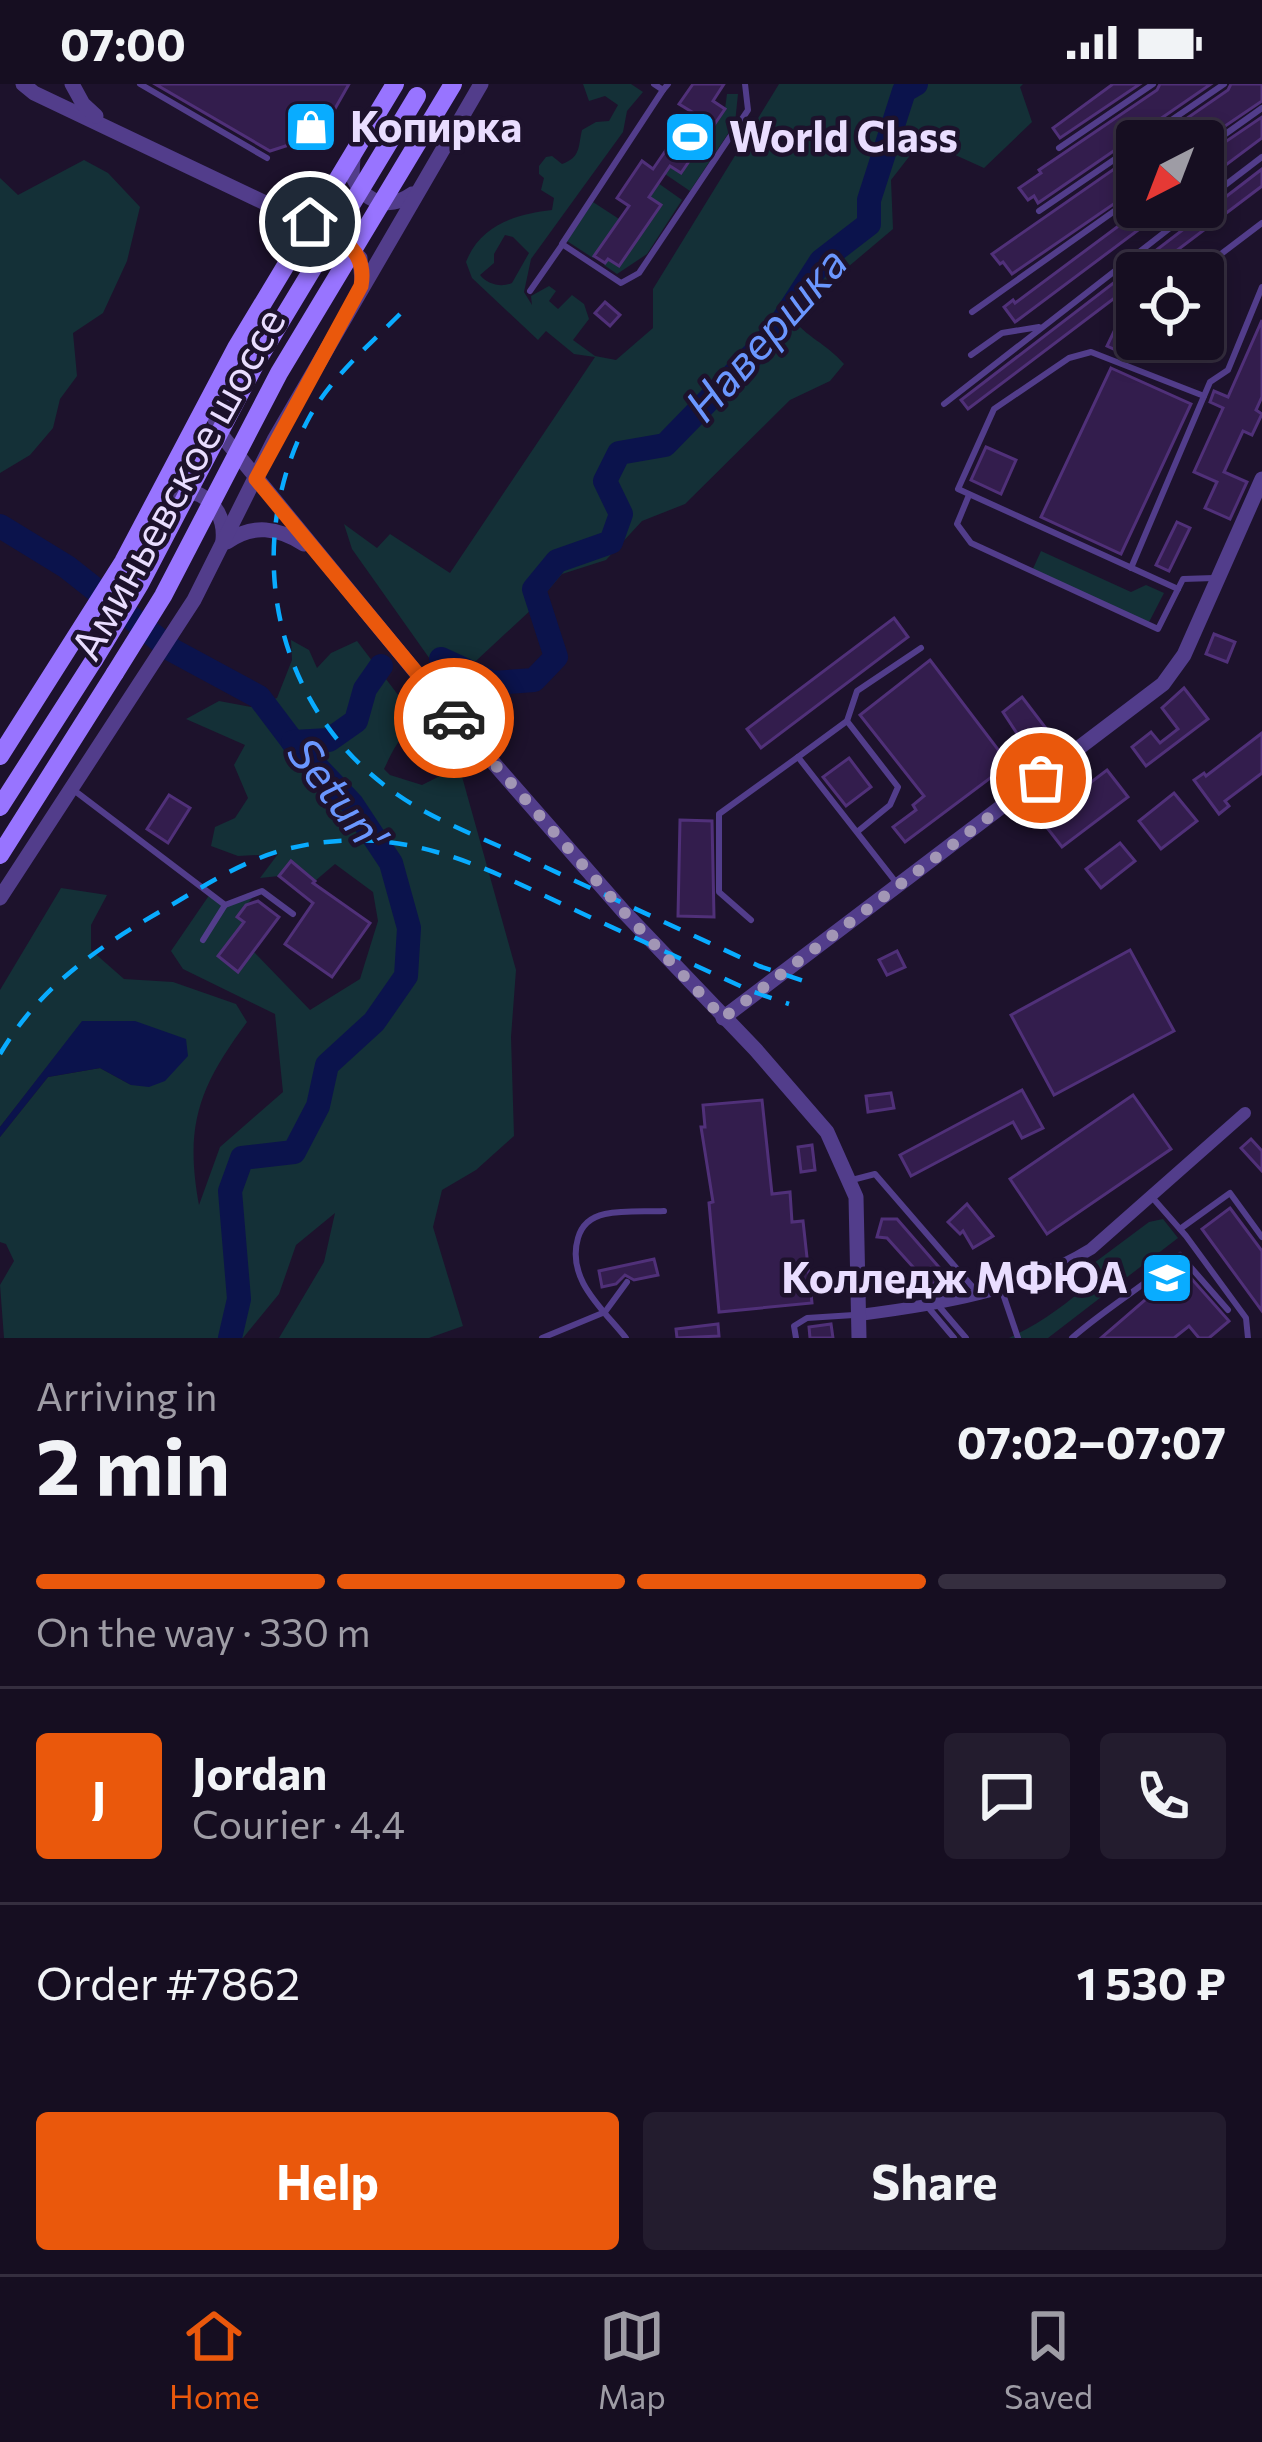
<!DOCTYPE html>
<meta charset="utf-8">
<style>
:root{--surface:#160e21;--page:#231c2e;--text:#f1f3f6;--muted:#9e9ca5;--line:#352e3f;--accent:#ea580c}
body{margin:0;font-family:Commissioner,sans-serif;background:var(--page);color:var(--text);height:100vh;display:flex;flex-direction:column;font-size:45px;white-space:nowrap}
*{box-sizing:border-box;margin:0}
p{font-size:39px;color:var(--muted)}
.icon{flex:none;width:66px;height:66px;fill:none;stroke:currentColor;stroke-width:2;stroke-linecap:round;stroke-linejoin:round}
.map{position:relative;height:1254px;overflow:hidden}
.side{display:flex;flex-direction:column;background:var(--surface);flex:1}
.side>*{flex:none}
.needle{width:78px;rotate:222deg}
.controls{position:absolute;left:1116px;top:36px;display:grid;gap:24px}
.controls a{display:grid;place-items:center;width:108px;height:108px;border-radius:12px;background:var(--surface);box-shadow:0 6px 18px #0003,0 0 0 3px var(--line);font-size:60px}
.pin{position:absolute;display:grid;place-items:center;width:102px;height:102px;color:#fff;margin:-51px;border:6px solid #fff;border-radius:50%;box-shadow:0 3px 12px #0007}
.courier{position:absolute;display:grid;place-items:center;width:120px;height:120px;margin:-60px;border:9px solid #ea580c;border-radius:50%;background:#fff;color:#222;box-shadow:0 3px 15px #0007}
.summary em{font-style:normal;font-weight:700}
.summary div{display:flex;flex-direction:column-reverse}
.summary{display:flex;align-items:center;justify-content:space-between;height:204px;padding:0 36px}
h1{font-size:78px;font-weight:700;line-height:90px}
.bar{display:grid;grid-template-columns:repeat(4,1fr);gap:18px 12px;align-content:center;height:144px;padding:0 36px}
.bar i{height:15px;border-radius:9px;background:var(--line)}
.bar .selected{background:var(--accent)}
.bar p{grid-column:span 4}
.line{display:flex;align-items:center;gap:30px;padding:0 36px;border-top:3px solid var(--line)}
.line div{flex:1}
.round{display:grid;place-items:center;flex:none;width:126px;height:126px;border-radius:12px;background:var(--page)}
.action{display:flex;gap:24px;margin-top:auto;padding:24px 36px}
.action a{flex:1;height:138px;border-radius:12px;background:var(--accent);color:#fff;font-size:48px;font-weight:700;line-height:138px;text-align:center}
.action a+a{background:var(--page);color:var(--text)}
.status{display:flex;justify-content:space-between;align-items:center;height:84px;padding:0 60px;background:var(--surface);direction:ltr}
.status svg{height:33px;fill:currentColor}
.dock{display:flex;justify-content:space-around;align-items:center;height:168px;border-top:3px solid var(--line);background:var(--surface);font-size:33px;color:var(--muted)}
.dock a{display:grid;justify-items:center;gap:6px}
.dock .selected{color:var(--accent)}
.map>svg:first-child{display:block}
.green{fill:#143037;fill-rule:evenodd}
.water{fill:#0b134c}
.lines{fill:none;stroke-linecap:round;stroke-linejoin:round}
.river{stroke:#0b134c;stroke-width:24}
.building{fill:#331d4d;stroke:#503079;stroke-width:3}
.service{stroke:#523d8b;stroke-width:6}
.minor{stroke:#523d8b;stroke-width:12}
.tertiary{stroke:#523d8b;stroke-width:15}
.secondary{stroke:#9874ff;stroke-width:18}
.rail{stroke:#09acff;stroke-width:4.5;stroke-dasharray:18 15;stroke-linecap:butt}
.secondary-bridge{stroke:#9874ff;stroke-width:18}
.done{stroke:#a296b5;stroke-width:12;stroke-dasharray:0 21.6}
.route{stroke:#ea580c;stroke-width:15}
.labels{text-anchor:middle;stroke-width:9;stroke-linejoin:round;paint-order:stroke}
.poi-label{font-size:42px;font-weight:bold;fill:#e9ddff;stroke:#1d122c;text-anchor:start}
.street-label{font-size:42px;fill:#e9ddff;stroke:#1d122c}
.water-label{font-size:45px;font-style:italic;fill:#6b97ff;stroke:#1d122c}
</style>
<div class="status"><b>07:00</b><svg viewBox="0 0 49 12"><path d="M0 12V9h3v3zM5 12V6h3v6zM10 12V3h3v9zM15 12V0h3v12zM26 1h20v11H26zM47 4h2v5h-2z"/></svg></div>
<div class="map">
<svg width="1262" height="1254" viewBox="0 0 1262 1254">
<rect width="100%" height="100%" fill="#1d122c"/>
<g class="green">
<path d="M583 0H631L643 8 627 27 623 48 531 175 524 208 532 221 531 212 549 202 556 207 549 217 558 225 572 211 584 220 589 235 573 256 595 272 616 276 653 244V205L779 0H1023L1020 3 1032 38 984 84 922 56 891 96 893 145 790 232C807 254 826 259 844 280L830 297 790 316 685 420 642 437 606 476 562 490 533 524 449 602 352 465 344 440 377 464 390 450 450 489 595 273 574 270 546 247 538 256 472 194 466 178C480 141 516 130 552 126L554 114 541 106 544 94 539 90V82L546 73 552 72 562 80C581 73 578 63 582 46L596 38 609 37 618 21 605 12 589 17ZM505 151 513 153 529 169 512 199C501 204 487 200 480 191L494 179V170Z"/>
<polygon points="727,10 738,10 735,39 690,107 665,90 669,81 682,88 725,25"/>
<polygon points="84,76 108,89 140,123 127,177 103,229 73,249 77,292 60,315 53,344 30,371 0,389 0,94 18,111"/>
<polygon points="658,99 682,116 647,170 617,190 604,181 608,175 619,182 660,121 649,113"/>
<polygon points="593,118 619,135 593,174 567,157"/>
<polygon points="1041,467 1131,508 1146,501 1164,509 1148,540 1032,487"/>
<path d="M291 556 309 566 317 584 331 569 357 557 421 641C399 650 394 665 384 685L390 691 422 701 442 691 461 689 516 886 511 953 514 1052 476 1086 442 1106 433 1143 463 1242 429 1254H279L324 1178 335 1129 296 1161 279 1210 243 1254H4L0 1201 14 1177 6 1160 0 1158V1053L48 993 100 984 131 1001 82 938 0 1043V906L61 804 107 811 91 841V866L124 895 173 898 236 920 247 938C200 1002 184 1040 199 1121L220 1063 283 1008 275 930 183 885 171 867 210 810 225 821 248 809 253 813 238 832 244 838 218 872 237 887 253 867 310 926 360 895 378 837 373 808 335 780 315 797 291 777 279 792 260 794 278 770 238 772 211 762 215 743 235 734 248 714 234 681 245 661 186 635 219 617 251 623 277 614 292 576Z"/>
<path d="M1163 1135 1178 1154 1048 1254H1009C1039 1240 1068 1220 1091 1197L1086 1185 1149 1138Z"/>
</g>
<polygon class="water" points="82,937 135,937 186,955 188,972 165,997 149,1003 131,1001 100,984 48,993 0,1053 0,1043"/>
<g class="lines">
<g class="river">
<polyline points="0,442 67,483 172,566 259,613 293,658 352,720 391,779 409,844 406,892 374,938 327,981 318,1022 294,1068 242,1074 230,1107 239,1215 230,1254"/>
<polyline points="441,575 493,599 534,596 556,573 534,505 557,477 611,458 621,430 605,397 619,369 665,361 776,247 821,177 869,140 869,116 904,7 916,0"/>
<polyline points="293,658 329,656 356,637 365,605 381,582"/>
</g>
</g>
<g class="building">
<polygon points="155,0 349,0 320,51 270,67"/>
<polygon points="693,0 724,0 713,17 725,25 681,89 670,82 649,113 661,121 619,182 608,175 605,179 594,172 629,122 617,114 642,77 653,85 692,28 679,20"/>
<polygon points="1113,0 1140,0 1060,54 1053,44"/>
<polygon points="1160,0 1211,0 1038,119 1034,112 1028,116 1019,104 1041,89 1039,86 1157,6"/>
<polygon points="1231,0 1262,0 1262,17 1203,57 1154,57 1228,6"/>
<polygon points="1262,33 1262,54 1203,98 1203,73"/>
<polygon points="1137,69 1137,104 1012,190 1003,178 1000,180 992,170"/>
<polygon points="1262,85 1262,102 1147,189 1137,189 1137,197 968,325 961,316"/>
<polygon points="1144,123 1169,123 1015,238 1004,223 1013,216 1015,219"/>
<polygon points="605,218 620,231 610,242 595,229"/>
<polygon points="1262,236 1262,313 1256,326 1262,330 1252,351 1243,347 1224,388 1247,398 1230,435 1205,424 1217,398 1194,388 1223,324 1210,318 1214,307 1228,313"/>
<polygon points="1119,237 1130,242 1118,267 1107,262"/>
<polygon points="1111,284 1191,320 1121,470 1041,433"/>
<polygon points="986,363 1016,376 1001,410 971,396"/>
<polygon points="1177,438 1190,444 1169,487 1156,481"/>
<polygon points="894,534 908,553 761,664 747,645"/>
<polygon points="1214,550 1235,558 1227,578 1206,570"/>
<polygon points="930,576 1009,680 905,758 893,743 916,726 913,721 924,712 860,631"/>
<polygon points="1184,604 1208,635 1146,682 1132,663 1151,648 1160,659 1178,645 1162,624"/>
<polygon points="1022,613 1051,651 1029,668 1003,628"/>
<polygon points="1262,649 1262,689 1225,717 1229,722 1219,730 1194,696 1204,689 1206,692"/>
<polygon points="849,674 871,703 846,722 823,693"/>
<polygon points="1107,686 1128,713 1062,763 1041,736"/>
<polygon points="1174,709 1197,737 1161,765 1139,737"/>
<polygon points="169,711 190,724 168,759 147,745"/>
<polygon points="680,736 712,737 714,833 678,832"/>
<polygon points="1120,759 1135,777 1101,804 1086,785"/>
<polygon points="291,777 315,797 313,799 370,839 332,893 285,860 313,819 279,792"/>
<polygon points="258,817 279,833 238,888 218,872 244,838 237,833 246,821"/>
<polygon points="1130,866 1174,947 1054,1011 1011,931"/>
<polygon points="897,867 905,883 887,891 879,876"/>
<polygon points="1022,1006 1043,1044 1022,1054 1013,1038 911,1092 900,1071"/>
<polygon points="891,1009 894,1024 868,1028 866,1012"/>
<polygon points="1133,1011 1171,1065 1047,1150 1010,1095"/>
<polygon points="762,1016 772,1110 790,1108 792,1138 803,1137 812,1219 719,1228 709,1119 713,1118 701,1043 705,1043 703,1021"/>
<polygon points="1251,1055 1262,1067 1262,1087 1241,1064"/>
<polygon points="812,1061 815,1086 801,1088 798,1063"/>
<polygon points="967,1120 993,1152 973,1164 963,1147 960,1150 948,1138"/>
<polygon points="1230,1124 1262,1167 1262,1227 1202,1145"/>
<polygon points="882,1135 897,1135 944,1189 942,1200 920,1198 922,1193 887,1154 877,1153"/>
<polygon points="654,1175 658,1191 634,1196 625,1191 616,1200 602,1203 599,1187"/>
<polygon points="1182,1184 1229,1237 1209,1254 1199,1254 1189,1242 1174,1254 1101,1254"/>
<polygon points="718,1240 719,1252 677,1254 676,1245"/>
<polygon points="831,1240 833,1254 810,1254 809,1243"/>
</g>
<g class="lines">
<g class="service">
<polyline points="140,0 267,74"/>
<polyline points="654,0 663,6 668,0"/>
<polyline points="663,6 562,160 621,199 639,189 748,26 745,0"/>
<polyline points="1141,57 1224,0"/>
<polyline points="1059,64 1153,0"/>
<polyline points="1203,66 1262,24"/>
<polyline points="1203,118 1262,73"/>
<polyline points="1039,127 1137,60"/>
<polyline points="1196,189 1262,139"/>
<polyline points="530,207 562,161"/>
<polyline points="972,228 1137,111"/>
<polyline points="971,271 1002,249 1039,243"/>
<polyline points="944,320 1197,123"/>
<polyline points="969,411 957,440 971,459 1158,545 1183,495 1214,494"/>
<polyline points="1131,484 1210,298 1228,286 1262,203"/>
<polyline points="1178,505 958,405 994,325 1069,274 1091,268 1204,312"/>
<polyline points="847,637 857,607 921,564"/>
<polyline points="75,707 225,821 262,807 293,830"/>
<polyline points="857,748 890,721 898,703 847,637 798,673 895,797"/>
<polyline points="751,836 719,808 719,730 798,673"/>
<polyline points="203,856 225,821"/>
<polyline points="852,1096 875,1090 977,1208"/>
<polyline points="1151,1112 1186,1152 1246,1234 1248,1254"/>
<polyline points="1180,1145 1230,1109 1262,1153"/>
<polyline points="1002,1207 1018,1254"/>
<polyline points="937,1220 966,1254"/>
<polyline points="927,1222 954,1254"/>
<polyline points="542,1254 605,1228 627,1198"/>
<path d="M626 1254C602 1224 566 1195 578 1154 582 1140 591 1133 605 1130 624 1126 645 1128 664 1127"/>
<polyline points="796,1254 794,1242 807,1234 854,1231"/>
<path d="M1072 1254C1106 1224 1146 1201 1180 1171L1228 1226"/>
</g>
<path class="minor" d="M859 1231C938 1221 1023 1207 1091 1165L1245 1029"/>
<g class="tertiary">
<polyline points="23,0 34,9 341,155 360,174 362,197"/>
<polyline points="72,0 83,20 96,32"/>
<path d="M353 72 352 91C363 118 388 127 412 110"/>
<polyline points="212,310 212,329 223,353 441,619 624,828 756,966 827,1048 856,1113 859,1254"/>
<path d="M153 424C182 389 227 414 223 456"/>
<path d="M227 458C253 439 278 444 304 460"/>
<polyline points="0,814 194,516 274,356 481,0"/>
<polyline points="723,934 1163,600 1184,571 1262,395"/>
</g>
<g class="secondary">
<polyline points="0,672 123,478 236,264 395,0"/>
<polyline points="0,723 94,576"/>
<polyline points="0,771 115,589"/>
</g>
<g class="rail">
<path d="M400 230C368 262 332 293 310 332 239 462 274 627 398 711 437 738 485 755 528 775 605 811 682 846 759 882L813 900"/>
<path d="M0 970C39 904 95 865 161 827 203 803 244 775 291 764 402 738 481 782 577 827 635 854 693 880 751 907L789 920"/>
</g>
<g class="secondary-bridge">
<polyline points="94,576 140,500 257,277 417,12"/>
<polyline points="115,589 163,512 279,289 453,0"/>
</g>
</g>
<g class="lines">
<polyline class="done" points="454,634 624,828 723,934 1041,694"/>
<path class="route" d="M310 138C339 153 368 165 361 202L256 395 454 634"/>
</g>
<defs>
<g id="shop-square" transform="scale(2.7)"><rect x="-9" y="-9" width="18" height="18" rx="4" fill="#09acff" stroke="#1d122c"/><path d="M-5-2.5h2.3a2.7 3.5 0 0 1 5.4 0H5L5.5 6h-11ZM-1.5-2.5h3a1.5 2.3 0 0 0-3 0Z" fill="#fff"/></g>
<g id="stadium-square" transform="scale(2.7)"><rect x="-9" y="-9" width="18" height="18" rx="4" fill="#09acff" stroke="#1d122c"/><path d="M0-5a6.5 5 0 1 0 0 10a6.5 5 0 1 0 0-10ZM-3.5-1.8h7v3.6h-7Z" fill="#fff"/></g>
<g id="university-square" transform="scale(2.7)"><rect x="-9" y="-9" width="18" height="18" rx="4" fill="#09acff" stroke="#1d122c"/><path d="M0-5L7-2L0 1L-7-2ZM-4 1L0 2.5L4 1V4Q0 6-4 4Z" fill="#fff"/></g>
</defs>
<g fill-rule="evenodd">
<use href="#shop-square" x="311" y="43"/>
<use href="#stadium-square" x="690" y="53"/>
<use href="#university-square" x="1167" y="1194"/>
</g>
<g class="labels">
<g class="poi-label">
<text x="350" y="58">Копирка</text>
<text x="729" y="68">World Class</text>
<text x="1128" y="1209" text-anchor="end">Колледж МФЮА</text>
</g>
<g class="street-label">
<text transform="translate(178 400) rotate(-61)" y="15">Аминьевское шоссе</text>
</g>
<g class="water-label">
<text transform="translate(766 250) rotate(-48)" y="16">Навершка</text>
<text transform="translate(337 710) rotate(52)" y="16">Setun'</text>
</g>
</g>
</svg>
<div class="controls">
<a><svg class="needle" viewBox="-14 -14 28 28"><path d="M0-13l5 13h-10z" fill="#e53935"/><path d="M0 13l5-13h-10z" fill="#9e9ca5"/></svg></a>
<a><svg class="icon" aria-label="locate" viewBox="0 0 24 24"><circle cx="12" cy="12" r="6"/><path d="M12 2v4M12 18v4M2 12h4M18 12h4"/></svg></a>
</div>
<div class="pin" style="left:1041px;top:694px;background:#ea580c"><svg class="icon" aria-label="bag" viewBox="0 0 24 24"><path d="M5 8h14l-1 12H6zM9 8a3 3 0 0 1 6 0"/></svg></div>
<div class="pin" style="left:310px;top:138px;background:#1f2937"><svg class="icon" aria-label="home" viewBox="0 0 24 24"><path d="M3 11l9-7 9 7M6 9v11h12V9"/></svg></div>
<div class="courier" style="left:454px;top:634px"><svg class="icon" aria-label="car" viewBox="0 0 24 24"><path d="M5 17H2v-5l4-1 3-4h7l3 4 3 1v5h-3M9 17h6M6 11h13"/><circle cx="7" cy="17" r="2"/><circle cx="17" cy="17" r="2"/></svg></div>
</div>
<section class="side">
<div class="summary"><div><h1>2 min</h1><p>Arriving in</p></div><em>07:02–07:07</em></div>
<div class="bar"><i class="selected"></i><i class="selected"></i><i class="selected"></i><i></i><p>On the way · 330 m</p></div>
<div class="line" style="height:216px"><b class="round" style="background:var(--accent);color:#fff">J</b><div><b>Jordan</b><p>Courier · 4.4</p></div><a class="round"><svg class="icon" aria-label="chat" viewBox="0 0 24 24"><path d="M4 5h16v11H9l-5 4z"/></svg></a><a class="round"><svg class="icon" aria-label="phone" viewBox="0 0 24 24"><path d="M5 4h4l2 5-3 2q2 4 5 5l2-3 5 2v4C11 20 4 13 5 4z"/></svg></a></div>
<div class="line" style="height:156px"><div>Order #7862</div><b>1 530 ₽</b></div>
<div class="action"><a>Help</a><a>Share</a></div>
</section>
<nav class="dock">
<a class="selected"><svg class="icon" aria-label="home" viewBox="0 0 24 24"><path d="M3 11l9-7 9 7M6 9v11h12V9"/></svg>Home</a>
<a><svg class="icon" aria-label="map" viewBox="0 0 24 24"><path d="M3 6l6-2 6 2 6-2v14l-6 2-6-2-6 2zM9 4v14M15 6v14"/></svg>Map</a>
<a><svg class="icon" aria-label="saved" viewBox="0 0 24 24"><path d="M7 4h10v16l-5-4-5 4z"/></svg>Saved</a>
</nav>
